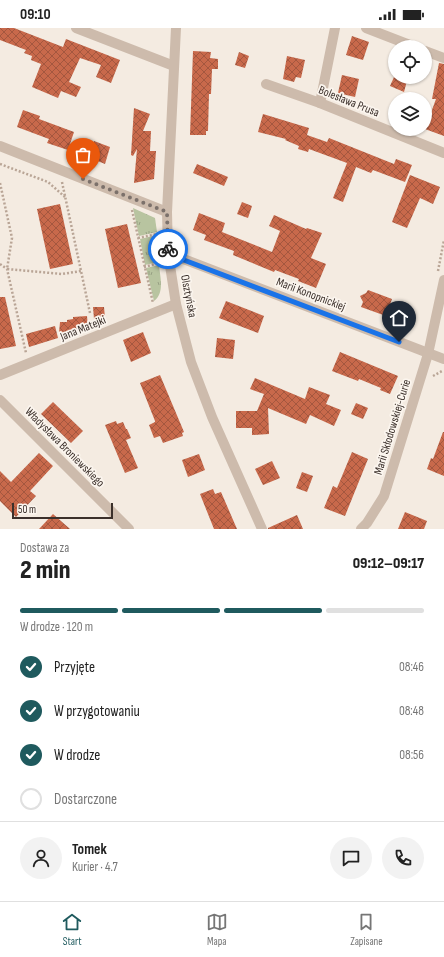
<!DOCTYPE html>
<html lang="pl">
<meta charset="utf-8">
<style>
:root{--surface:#fff;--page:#f2f2f2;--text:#222;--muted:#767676;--line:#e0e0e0;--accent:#1f5a5e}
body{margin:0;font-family:"Sofia Sans Condensed",sans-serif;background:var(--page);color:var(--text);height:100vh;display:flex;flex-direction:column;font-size:15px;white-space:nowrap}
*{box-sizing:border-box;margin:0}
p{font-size:13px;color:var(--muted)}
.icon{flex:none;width:22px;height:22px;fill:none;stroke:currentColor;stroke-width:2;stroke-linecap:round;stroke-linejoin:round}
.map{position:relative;height:501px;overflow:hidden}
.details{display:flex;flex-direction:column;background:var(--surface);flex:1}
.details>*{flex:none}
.controls{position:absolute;left:388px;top:12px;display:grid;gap:8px}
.controls a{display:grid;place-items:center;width:44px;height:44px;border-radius:50%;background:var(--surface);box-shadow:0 1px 3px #0004;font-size:20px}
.scale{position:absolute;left:12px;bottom:10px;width:101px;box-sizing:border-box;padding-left:4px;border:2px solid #3b302b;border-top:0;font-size:11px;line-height:14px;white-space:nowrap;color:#3b302b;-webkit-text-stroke:3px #fbf5ee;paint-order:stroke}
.pin{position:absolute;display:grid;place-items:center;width:34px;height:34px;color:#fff;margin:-41px -17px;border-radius:50% 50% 50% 0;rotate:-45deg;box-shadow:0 0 4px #0007}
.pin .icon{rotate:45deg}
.courier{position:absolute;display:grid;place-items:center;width:40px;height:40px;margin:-20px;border:3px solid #1a73e8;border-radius:50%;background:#fff;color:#222;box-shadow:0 1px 5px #0007}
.head em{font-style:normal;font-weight:800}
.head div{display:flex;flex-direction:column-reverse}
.head{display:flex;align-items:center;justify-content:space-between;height:68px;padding:0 20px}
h1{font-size:26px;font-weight:800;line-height:30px}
.bar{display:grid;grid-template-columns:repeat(4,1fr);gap:6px 4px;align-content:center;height:48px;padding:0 20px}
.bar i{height:5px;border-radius:3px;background:var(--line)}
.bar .active{background:var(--accent)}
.bar p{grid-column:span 4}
.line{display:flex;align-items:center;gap:10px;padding:0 20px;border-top:1px solid var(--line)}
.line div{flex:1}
.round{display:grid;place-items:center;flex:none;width:42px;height:42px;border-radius:21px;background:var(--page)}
ol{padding:0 20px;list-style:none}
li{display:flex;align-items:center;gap:12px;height:44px}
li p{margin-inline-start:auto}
li .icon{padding:4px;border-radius:50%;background:var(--accent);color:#fff;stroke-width:4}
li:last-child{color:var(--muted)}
li i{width:22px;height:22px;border:2px solid var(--line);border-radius:50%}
.status{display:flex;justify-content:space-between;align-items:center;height:28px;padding:0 20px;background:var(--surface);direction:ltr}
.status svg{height:11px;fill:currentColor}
.dock{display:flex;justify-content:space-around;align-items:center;height:56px;border-top:1px solid var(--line);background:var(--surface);font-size:11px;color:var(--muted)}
.dock a{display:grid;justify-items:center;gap:2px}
.dock .active{color:var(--accent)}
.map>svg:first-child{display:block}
.grass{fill:url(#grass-tufts)}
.building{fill:url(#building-cross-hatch)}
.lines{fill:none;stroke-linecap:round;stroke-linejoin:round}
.path{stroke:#b9a596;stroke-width:2.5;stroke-dasharray:2 2;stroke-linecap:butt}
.street{stroke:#cdbbac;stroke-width:10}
.done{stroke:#7c716b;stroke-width:4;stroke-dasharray:0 7.2}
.route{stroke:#1a73e8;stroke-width:5}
.labels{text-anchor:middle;stroke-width:3.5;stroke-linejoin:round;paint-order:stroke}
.street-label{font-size:12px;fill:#3b302b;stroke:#fbf5ee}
</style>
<div class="status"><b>09:10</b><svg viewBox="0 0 49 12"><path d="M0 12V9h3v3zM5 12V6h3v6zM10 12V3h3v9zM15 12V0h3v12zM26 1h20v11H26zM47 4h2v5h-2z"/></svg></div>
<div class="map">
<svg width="444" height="501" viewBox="0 0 444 501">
<defs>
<pattern id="grass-tufts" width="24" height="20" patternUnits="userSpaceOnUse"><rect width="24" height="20" fill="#b8c4a0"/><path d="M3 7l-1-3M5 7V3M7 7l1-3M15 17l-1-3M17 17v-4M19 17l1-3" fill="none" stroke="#97a083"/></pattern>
<pattern id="building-cross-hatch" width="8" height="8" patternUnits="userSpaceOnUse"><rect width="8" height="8" fill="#c8694b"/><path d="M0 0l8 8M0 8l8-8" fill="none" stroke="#a4573f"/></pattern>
</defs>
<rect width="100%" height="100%" fill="#f4ebe1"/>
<g class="grass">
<polygon points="133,180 155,190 157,204 139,208"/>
<polygon points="157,207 158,234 145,237 140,211"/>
<path d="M159 237C160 249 165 265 154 273L146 240Z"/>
</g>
<g class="building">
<polygon points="0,0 14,0 63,19 66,11 120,32 111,55 96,49 101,37 80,30 69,54 81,59 76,69 61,63 58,70 32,59 41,36 31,32 32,28 24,25 26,22 0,12"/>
<polygon points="352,8 369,14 363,32 346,27"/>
<polygon points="193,23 211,24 210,30 218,31 218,41 212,41 211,66 209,66 208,103 206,103 206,107 190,107"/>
<polygon points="239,24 249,28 245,40 235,37"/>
<polygon points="287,28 305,32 301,50 296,49 294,54 283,51"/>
<polygon points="439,35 444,36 444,108 425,101 436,71 432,71"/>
<polygon points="342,47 359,51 355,69 338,65"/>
<polygon points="394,49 408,49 404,64 390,58"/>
<polygon points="134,80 150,86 143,103 151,103 150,123 156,123 154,151 134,155 137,121 133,128 131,127"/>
<polygon points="23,82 40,88 39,91 74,104 68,122 47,115 49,111 17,99"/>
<polygon points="263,86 309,100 307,107 327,114 329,110 394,136 396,131 412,137 405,154 373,142 371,145 356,139 343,174 333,170 347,135 309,121 308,124 298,121 299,118 285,112 286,111 258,104"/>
<polygon points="94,113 110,119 105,136 88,129"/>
<polygon points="197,136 228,149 224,158 193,145"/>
<polygon points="410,147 440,159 433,176 420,170 407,200 392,194"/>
<polygon points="242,174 252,178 248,190 237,186"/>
<polygon points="60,176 73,236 50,241 37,181"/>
<polygon points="199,185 225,195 222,204 272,224 280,203 269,198 274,187 306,201 307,200 322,205 311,230 326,236 316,260 298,253 299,251 275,242 274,244 233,227 234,223 204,212 206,207 193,202"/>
<polygon points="127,196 141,255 118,260 105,201"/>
<polygon points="368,262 392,271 386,288 361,279 363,274 360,268 366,265"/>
<polygon points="0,269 5,269 16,318 0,321"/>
<polygon points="226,273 264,288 258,305 219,290"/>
<polygon points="93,279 104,279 105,290 94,291"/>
<polygon points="87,288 88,300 81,300 81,302 74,303 74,304 59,305 60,294 67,294 67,292 73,291 73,289"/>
<polygon points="55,298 58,310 29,319 26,306"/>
<polygon points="143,304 151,325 131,334 123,312"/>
<polygon points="217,310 235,312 233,331 215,329"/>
<polygon points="340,324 398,348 390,366 380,362 381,360 359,351 358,353 332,343"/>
<polygon points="160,347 184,404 182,405 183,408 163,415 160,408 154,410 149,397 155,394 155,393 140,355"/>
<polygon points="255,350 305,371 309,359 330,367 326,376 341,382 334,398 310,387 306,396 268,380 269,406 252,407 252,400 236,400 236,383 257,383 264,366 250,361"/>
<polygon points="53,374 83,403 71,415 41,386"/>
<polygon points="356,375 368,380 363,391 351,386"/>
<polygon points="116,393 117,396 123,394 126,401 127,401 131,410 126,412 138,440 125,445 105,397"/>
<polygon points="443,404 444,404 444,448 427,441 431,430 433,431"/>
<polygon points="352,424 368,431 345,488 324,480 333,458 337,460"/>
<polygon points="39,425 53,438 30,463 36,468 16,489 0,473 0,443 11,454"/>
<polygon points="199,426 205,442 188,449 182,432"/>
<polygon points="272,433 280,450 263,457 255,441"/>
<polygon points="302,444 313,448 307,464 296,460"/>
<polygon points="213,461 215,466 221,464 237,501 214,501 200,466"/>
<polygon points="405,484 427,493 424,501 398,501"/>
<polygon points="53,486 70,501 39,501"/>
<polygon points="297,487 303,501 268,501 268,500"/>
</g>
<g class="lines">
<g class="path">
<polyline points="0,136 48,154 65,169"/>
<polyline points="62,154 90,285"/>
<polyline points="0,155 12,210 7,241 62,246 81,243"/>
<polyline points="132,182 153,275"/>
<polyline points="138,210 157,206"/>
<polyline points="0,236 7,241 26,325"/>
<polyline points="144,239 159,235"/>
<polyline points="438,243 444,212"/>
<polyline points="433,348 442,343"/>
</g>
<g class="street">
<polyline points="76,0 174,38"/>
<polyline points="176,0 167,184 168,225 176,276 191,334 212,389 262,501"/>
<polyline points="366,0 415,19"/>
<polyline points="425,23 444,30"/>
<polyline points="266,56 320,75 444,125"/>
<polyline points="320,75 335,0"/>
<polyline points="0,118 167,184"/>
<polyline points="168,225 444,331"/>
<polyline points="0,347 176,276"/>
<polyline points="0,372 129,501"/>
<polyline points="361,501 367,495 384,468 428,326 444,252"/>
</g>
</g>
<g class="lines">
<polyline class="done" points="83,151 167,184 168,221"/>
<polyline class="route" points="168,221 168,226 399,314"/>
</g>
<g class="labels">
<g class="street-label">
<text transform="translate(349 73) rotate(22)" y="4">Bolesława Prusa</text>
<text transform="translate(311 266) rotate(21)" y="4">Marii Konopnickiej</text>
<text transform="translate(189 268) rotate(79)" y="4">Olsztyńska</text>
<text transform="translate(83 300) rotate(-22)" y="4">Jana Matejki</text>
<text transform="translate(392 399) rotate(-73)" y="4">Marii Skłodowskiej-Curie</text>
<text transform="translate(65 419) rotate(45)" y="4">Władysława Broniewskiego</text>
</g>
</g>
</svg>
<div class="controls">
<a><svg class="icon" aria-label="locate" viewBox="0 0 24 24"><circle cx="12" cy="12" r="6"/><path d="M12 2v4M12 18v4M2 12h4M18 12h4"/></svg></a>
<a><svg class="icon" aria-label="layers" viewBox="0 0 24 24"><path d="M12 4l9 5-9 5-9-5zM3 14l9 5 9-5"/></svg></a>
</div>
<div class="scale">50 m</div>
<div class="pin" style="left:83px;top:151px;background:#ea580c"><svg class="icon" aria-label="bag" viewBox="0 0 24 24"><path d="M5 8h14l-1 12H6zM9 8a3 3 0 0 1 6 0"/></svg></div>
<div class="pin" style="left:399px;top:314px;background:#1f2937"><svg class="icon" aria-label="home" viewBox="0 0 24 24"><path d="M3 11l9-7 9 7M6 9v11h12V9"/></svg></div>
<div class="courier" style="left:168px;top:221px"><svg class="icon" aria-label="bike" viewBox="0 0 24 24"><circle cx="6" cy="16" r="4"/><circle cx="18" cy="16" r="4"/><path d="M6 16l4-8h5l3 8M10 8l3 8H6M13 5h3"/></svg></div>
</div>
<section class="details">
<div class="head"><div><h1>2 min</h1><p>Dostawa za</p></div><em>09:12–09:17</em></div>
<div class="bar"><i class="active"></i><i class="active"></i><i class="active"></i><i></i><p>W drodze · 120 m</p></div>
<ol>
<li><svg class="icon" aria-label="check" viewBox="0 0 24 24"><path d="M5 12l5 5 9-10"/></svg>Przyjęte<p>08:46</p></li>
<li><svg class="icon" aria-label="check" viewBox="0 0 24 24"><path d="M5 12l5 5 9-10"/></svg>W przygotowaniu<p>08:48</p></li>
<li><svg class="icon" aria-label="check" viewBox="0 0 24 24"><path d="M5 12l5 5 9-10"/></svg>W drodze<p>08:56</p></li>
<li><i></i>Dostarczone</li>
</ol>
<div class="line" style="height:72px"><a class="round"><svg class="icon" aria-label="person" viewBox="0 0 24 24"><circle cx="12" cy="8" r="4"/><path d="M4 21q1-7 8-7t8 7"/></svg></a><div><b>Tomek</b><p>Kurier · 4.7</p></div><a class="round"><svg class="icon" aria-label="chat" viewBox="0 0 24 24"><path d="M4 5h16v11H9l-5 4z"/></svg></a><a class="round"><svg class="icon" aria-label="phone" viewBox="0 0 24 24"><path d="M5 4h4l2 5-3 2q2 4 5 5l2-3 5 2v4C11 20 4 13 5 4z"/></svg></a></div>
</section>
<nav class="dock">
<a class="active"><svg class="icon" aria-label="home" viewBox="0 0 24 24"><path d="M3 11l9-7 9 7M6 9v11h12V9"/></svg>Start</a>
<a><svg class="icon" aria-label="map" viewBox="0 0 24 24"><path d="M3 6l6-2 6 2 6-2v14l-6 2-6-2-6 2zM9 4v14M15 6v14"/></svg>Mapa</a>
<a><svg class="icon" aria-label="saved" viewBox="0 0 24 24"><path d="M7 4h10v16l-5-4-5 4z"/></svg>Zapisane</a>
</nav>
